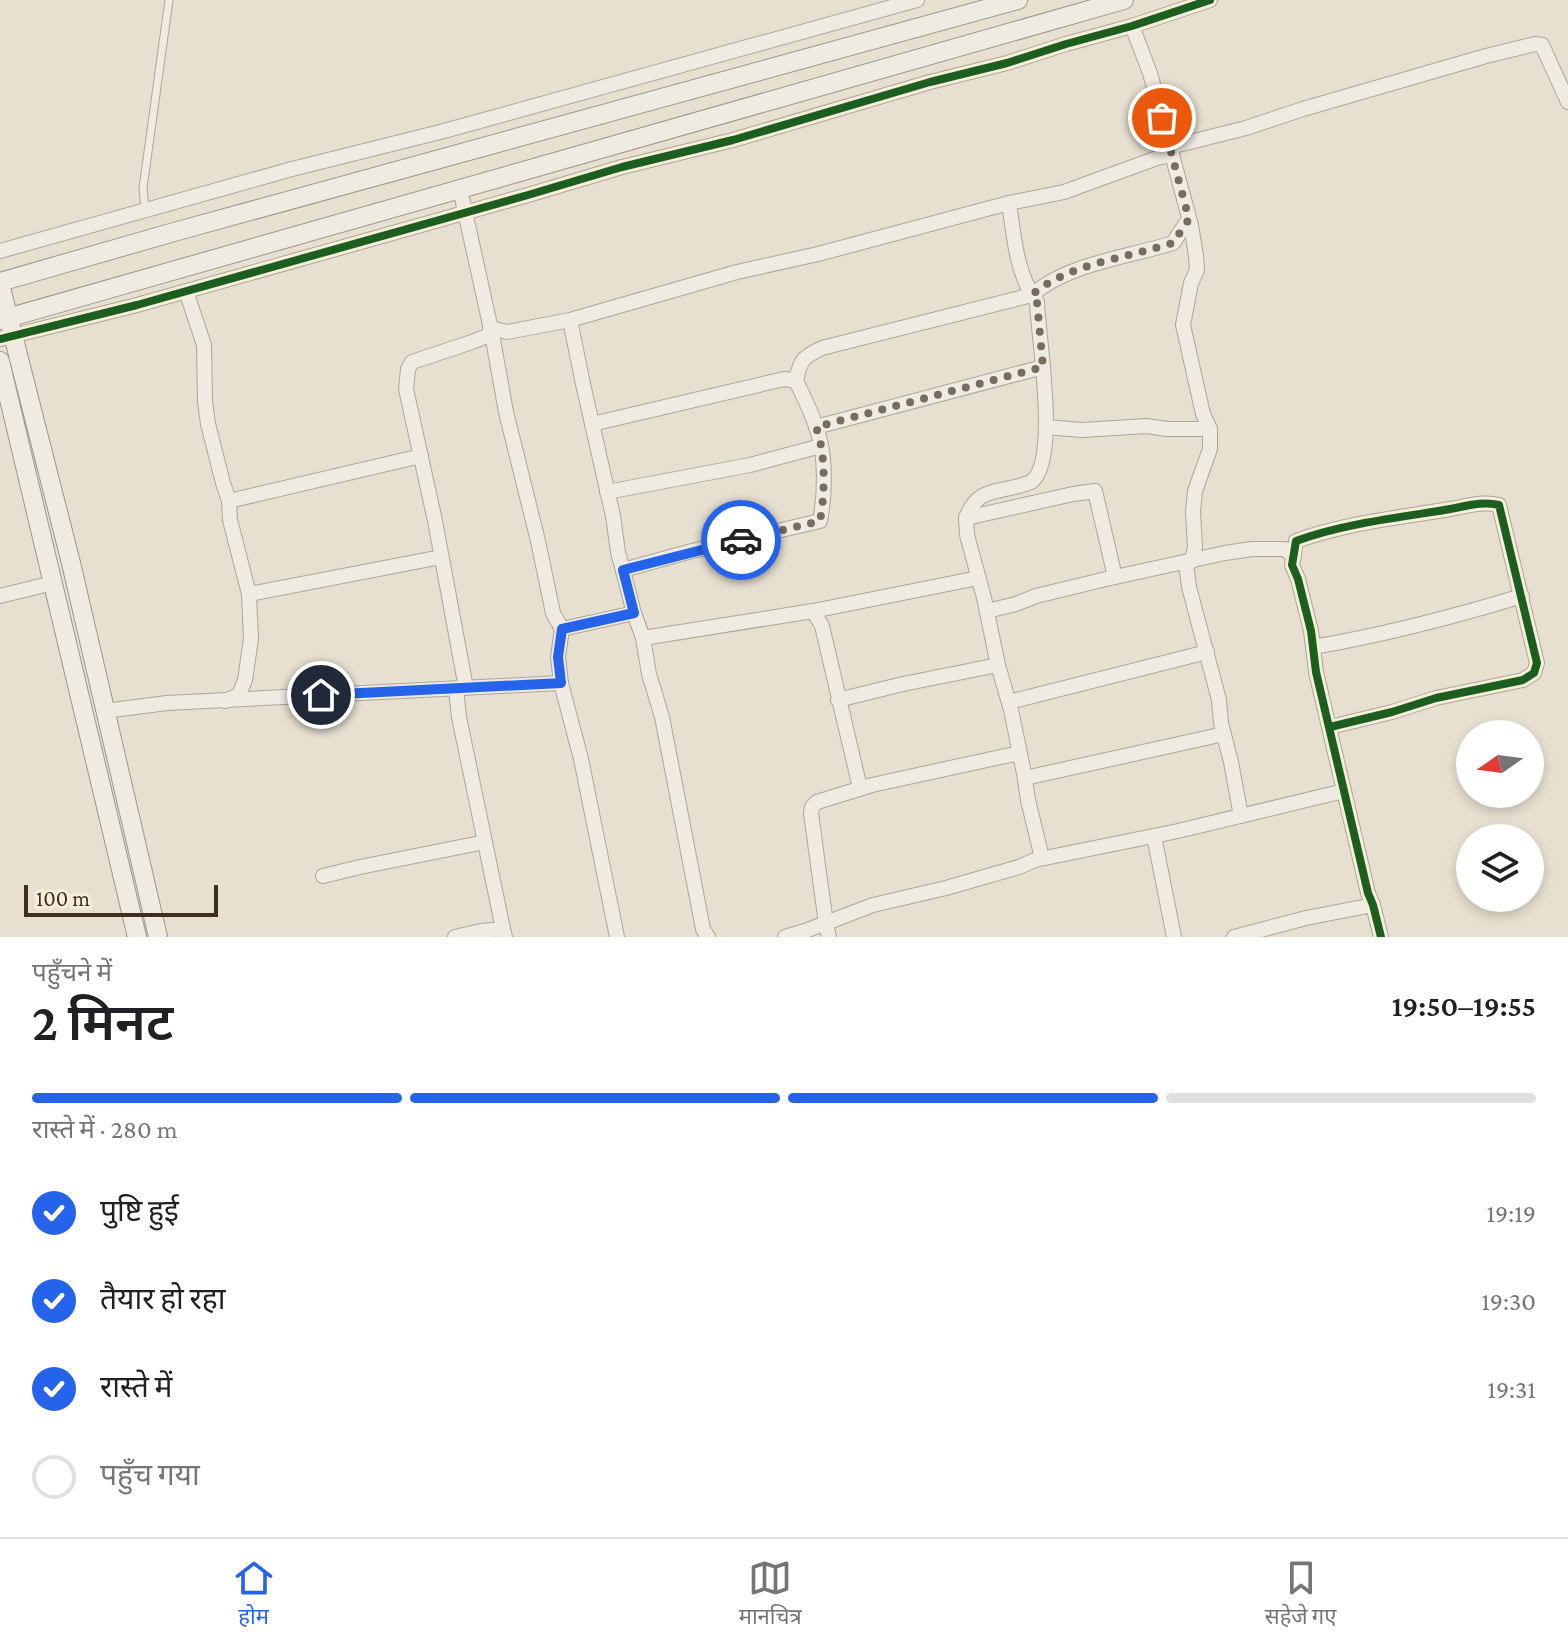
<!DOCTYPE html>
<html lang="hi">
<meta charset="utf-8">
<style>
:root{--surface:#fff;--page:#f6f6f6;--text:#202124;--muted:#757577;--line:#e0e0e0;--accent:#2563eb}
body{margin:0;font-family:"Crimson Pro","Noto Sans Devanagari",serif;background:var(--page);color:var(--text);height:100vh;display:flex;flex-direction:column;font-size:30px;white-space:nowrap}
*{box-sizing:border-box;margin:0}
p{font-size:26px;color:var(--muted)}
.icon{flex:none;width:44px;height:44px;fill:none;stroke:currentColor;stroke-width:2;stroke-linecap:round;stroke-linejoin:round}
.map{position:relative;height:937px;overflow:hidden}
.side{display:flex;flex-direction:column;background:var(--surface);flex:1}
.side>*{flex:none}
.needle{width:52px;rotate:256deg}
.tools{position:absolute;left:1456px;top:720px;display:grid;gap:16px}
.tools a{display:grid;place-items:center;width:88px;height:88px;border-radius:50%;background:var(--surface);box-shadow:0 4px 12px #0003;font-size:40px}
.scale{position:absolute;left:24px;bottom:20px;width:194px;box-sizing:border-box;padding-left:8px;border:4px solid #3d2e20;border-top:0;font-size:22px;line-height:28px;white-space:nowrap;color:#3d2e20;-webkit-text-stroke:6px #f7eed8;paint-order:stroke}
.pin{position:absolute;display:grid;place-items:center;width:68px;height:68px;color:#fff;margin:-34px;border:4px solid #fff;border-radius:50%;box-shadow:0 2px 8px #0007}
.courier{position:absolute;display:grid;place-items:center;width:80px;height:80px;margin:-40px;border:6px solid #2563eb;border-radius:50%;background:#fff;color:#222;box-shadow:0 2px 10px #0007}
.overview em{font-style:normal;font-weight:600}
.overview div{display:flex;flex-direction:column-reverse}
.overview{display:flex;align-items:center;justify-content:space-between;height:136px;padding:0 32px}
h1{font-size:52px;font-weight:600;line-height:60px}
.bar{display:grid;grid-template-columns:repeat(4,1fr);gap:12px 8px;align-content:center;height:96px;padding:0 32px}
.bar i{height:10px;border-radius:6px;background:var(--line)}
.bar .on{background:var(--accent)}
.bar p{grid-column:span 4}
ol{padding:0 32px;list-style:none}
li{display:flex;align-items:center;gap:24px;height:88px}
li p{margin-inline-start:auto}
li .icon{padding:8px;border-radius:50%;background:var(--accent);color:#fff;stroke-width:4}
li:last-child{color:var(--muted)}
li i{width:44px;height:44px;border:4px solid var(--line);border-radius:50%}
.menu{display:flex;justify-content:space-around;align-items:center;height:112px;border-top:2px solid var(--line);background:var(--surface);font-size:22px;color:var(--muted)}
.menu a{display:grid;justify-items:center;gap:4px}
.menu .on{color:var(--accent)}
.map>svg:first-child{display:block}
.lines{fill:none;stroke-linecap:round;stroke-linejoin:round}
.lane-casing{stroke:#ada599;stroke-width:9}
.street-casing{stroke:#ada599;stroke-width:16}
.secondary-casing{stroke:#9c958a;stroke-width:20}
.lane{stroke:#efebe3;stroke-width:7}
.street{stroke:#efebe3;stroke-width:14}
.secondary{stroke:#efebe3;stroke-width:18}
.cycleway-casing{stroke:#f7eed8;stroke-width:13}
.cycleway{stroke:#1b5e20;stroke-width:8}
.done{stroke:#786c5e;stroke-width:8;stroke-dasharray:0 14.4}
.route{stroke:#2563eb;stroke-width:10}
</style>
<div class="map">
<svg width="1568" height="937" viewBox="0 0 1568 937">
<rect width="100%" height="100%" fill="#e7e0d1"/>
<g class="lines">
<g class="lane-casing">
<polyline id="lane" points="145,209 143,188 169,0"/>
</g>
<g class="street-casing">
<g id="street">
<polyline points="1132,26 1150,73 1191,225 1196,256 1197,270 1191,283 1183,325 1203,414 1210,429 1210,449 1195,491 1193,512 1195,547 1192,561"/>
<polyline points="1170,147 1246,128 1303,109 1486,56 1535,44 1542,45 1568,102"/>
<polyline points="460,189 492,334 506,412 538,541 553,613 562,629 558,657 561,683 581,759 617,937"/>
<polyline points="0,251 292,169 444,131 917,0"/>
<polyline points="186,291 204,345 205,401 208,424 223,483 229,501 230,520 249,594 251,639 245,680 239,695 225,701"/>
<polyline points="570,320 583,384 613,516 618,552 634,613 643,638 649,674 662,717 703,929 708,937"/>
<polyline points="490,328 507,332 570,320 737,272 818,254 1009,203 1064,192 1157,158 1172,155"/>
<polyline points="0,339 137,305 528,195 622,167 733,140 930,82 1007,63 1066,44 1132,26 1210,0"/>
<path d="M796 381C800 360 803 357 822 348L1032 295C1066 264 1129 257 1173 243L1189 219"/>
<path d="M592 424 784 379 796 381C804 397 813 415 818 433 826 457 825 496 820 521L692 551 623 570"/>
<polyline points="816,427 1043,367"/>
<polyline points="1046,427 1082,430 1147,426 1167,429 1210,429"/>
<polyline points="607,492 750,465 821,446"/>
<polyline points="229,501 421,456"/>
<path d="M966 518C977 489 993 493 1019 486 1022 485 1029 483 1031 482 1060 461 1038 337 1037 302 1016 274 1014 236 1009 203"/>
<polyline points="1186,562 1189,587 1219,700 1221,723 1231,762 1241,816"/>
<polyline points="249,594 441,557"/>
<polyline points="0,596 53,583"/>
<polyline points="813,611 822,626 860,788"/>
<polyline points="987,611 1016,604 1036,596 1106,579 1225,553 1252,549 1285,549 1294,557"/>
<polyline points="562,629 634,613"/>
<polyline points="643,638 813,611 978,578"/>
<path d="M1313 647C1384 635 1453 617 1522 596"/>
<polyline points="466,688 435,521 406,389 408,369 412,362 472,342 492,334"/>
<polyline points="456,689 459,717 503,929"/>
<polyline points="838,700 903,684 998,665"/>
<polyline points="1009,702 1207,652"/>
<polyline points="105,711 167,703 561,683"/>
<path d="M1330 727 1392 712 1436 698 1523 680 1534 673 1537 663 1499 505C1482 501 1467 506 1450 509 1398 518 1345 523 1296 541L1292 565 1298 579 1311 631 1316 672 1368 893 1373 905 1381 937"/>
<polyline points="1025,778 1224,734"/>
<polyline points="1154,836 1174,937"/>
<polyline points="1042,858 1028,800 1024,773 1011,710 998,665 984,598 967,535 966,518 1073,494 1095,491 1115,577"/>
<polyline points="323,876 360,867 485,842"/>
<polyline points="455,937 481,931 503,929 505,937"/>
<polyline points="785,937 805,931 873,905 946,888 1019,867 1035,860 1178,831 1344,791"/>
<polyline points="829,937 826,924 811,813 812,807 817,802 872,785 1019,753"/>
<polyline points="1234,937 1306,918 1373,905"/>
</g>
</g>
<g class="secondary-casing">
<g id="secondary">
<polyline points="0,282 174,232 1018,0"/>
<polyline points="0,284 71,563 158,937"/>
<polyline points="0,320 1124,0"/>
<polyline points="0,361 137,937"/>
</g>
</g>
<use href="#lane" class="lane"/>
<use href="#street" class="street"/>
<use href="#secondary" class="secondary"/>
<g class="cycleway-casing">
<g id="cycleway">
<polyline points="0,339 137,305 528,195 622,167 733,140 930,82 1007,63 1066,44 1132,26 1210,0"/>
<path d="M1330 727 1392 712 1436 698 1523 680 1534 673 1537 663 1499 505C1482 501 1467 506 1450 509 1398 518 1345 523 1296 541L1292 565 1298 579 1311 631 1316 672 1368 893 1373 905 1381 937"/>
</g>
</g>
<use href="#cycleway" class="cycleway"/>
</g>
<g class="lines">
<path class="done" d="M741 540 820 521C825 494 826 453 816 427L1043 367 1037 302 1032 295C1066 264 1130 257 1173 243L1189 219 1162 118"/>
<polyline class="route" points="321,695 561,683 558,657 562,629 634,613 623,570 741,540"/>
</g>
</svg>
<div class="tools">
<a><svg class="needle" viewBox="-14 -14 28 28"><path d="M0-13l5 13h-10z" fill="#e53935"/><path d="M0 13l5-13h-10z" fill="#757577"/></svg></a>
<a><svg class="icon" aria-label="layers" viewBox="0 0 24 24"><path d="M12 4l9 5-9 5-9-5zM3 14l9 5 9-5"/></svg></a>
</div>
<div class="scale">100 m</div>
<div class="pin" style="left:1162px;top:118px;background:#ea580c"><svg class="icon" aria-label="bag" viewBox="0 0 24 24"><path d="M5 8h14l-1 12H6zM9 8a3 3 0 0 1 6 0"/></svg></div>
<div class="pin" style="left:321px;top:695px;background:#1f2937"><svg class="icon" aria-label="home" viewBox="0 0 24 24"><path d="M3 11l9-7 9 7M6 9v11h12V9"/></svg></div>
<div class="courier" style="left:741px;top:540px"><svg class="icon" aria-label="car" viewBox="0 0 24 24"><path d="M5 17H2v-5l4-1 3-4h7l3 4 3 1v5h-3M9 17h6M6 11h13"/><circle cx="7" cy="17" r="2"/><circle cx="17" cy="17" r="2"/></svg></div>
</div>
<section class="side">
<div class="overview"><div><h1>2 मिनट</h1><p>पहुँचने में</p></div><em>19:50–19:55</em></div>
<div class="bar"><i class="on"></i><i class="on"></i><i class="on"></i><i></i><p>रास्ते में · 280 m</p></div>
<ol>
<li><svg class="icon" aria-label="check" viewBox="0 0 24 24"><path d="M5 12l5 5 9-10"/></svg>पुष्टि हुई<p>19:19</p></li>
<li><svg class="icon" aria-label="check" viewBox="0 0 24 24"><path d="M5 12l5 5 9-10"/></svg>तैयार हो रहा<p>19:30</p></li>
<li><svg class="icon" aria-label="check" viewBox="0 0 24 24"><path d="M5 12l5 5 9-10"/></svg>रास्ते में<p>19:31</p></li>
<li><i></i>पहुँच गया</li>
</ol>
</section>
<nav class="menu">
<a class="on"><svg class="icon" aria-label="home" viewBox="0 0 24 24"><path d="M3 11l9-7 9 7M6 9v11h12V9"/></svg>होम</a>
<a><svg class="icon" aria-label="map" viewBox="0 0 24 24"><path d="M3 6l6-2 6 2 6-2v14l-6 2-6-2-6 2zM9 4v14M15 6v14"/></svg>मानचित्र</a>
<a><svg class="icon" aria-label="saved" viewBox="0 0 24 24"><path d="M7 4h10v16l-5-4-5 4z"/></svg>सहेजे गए</a>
</nav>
